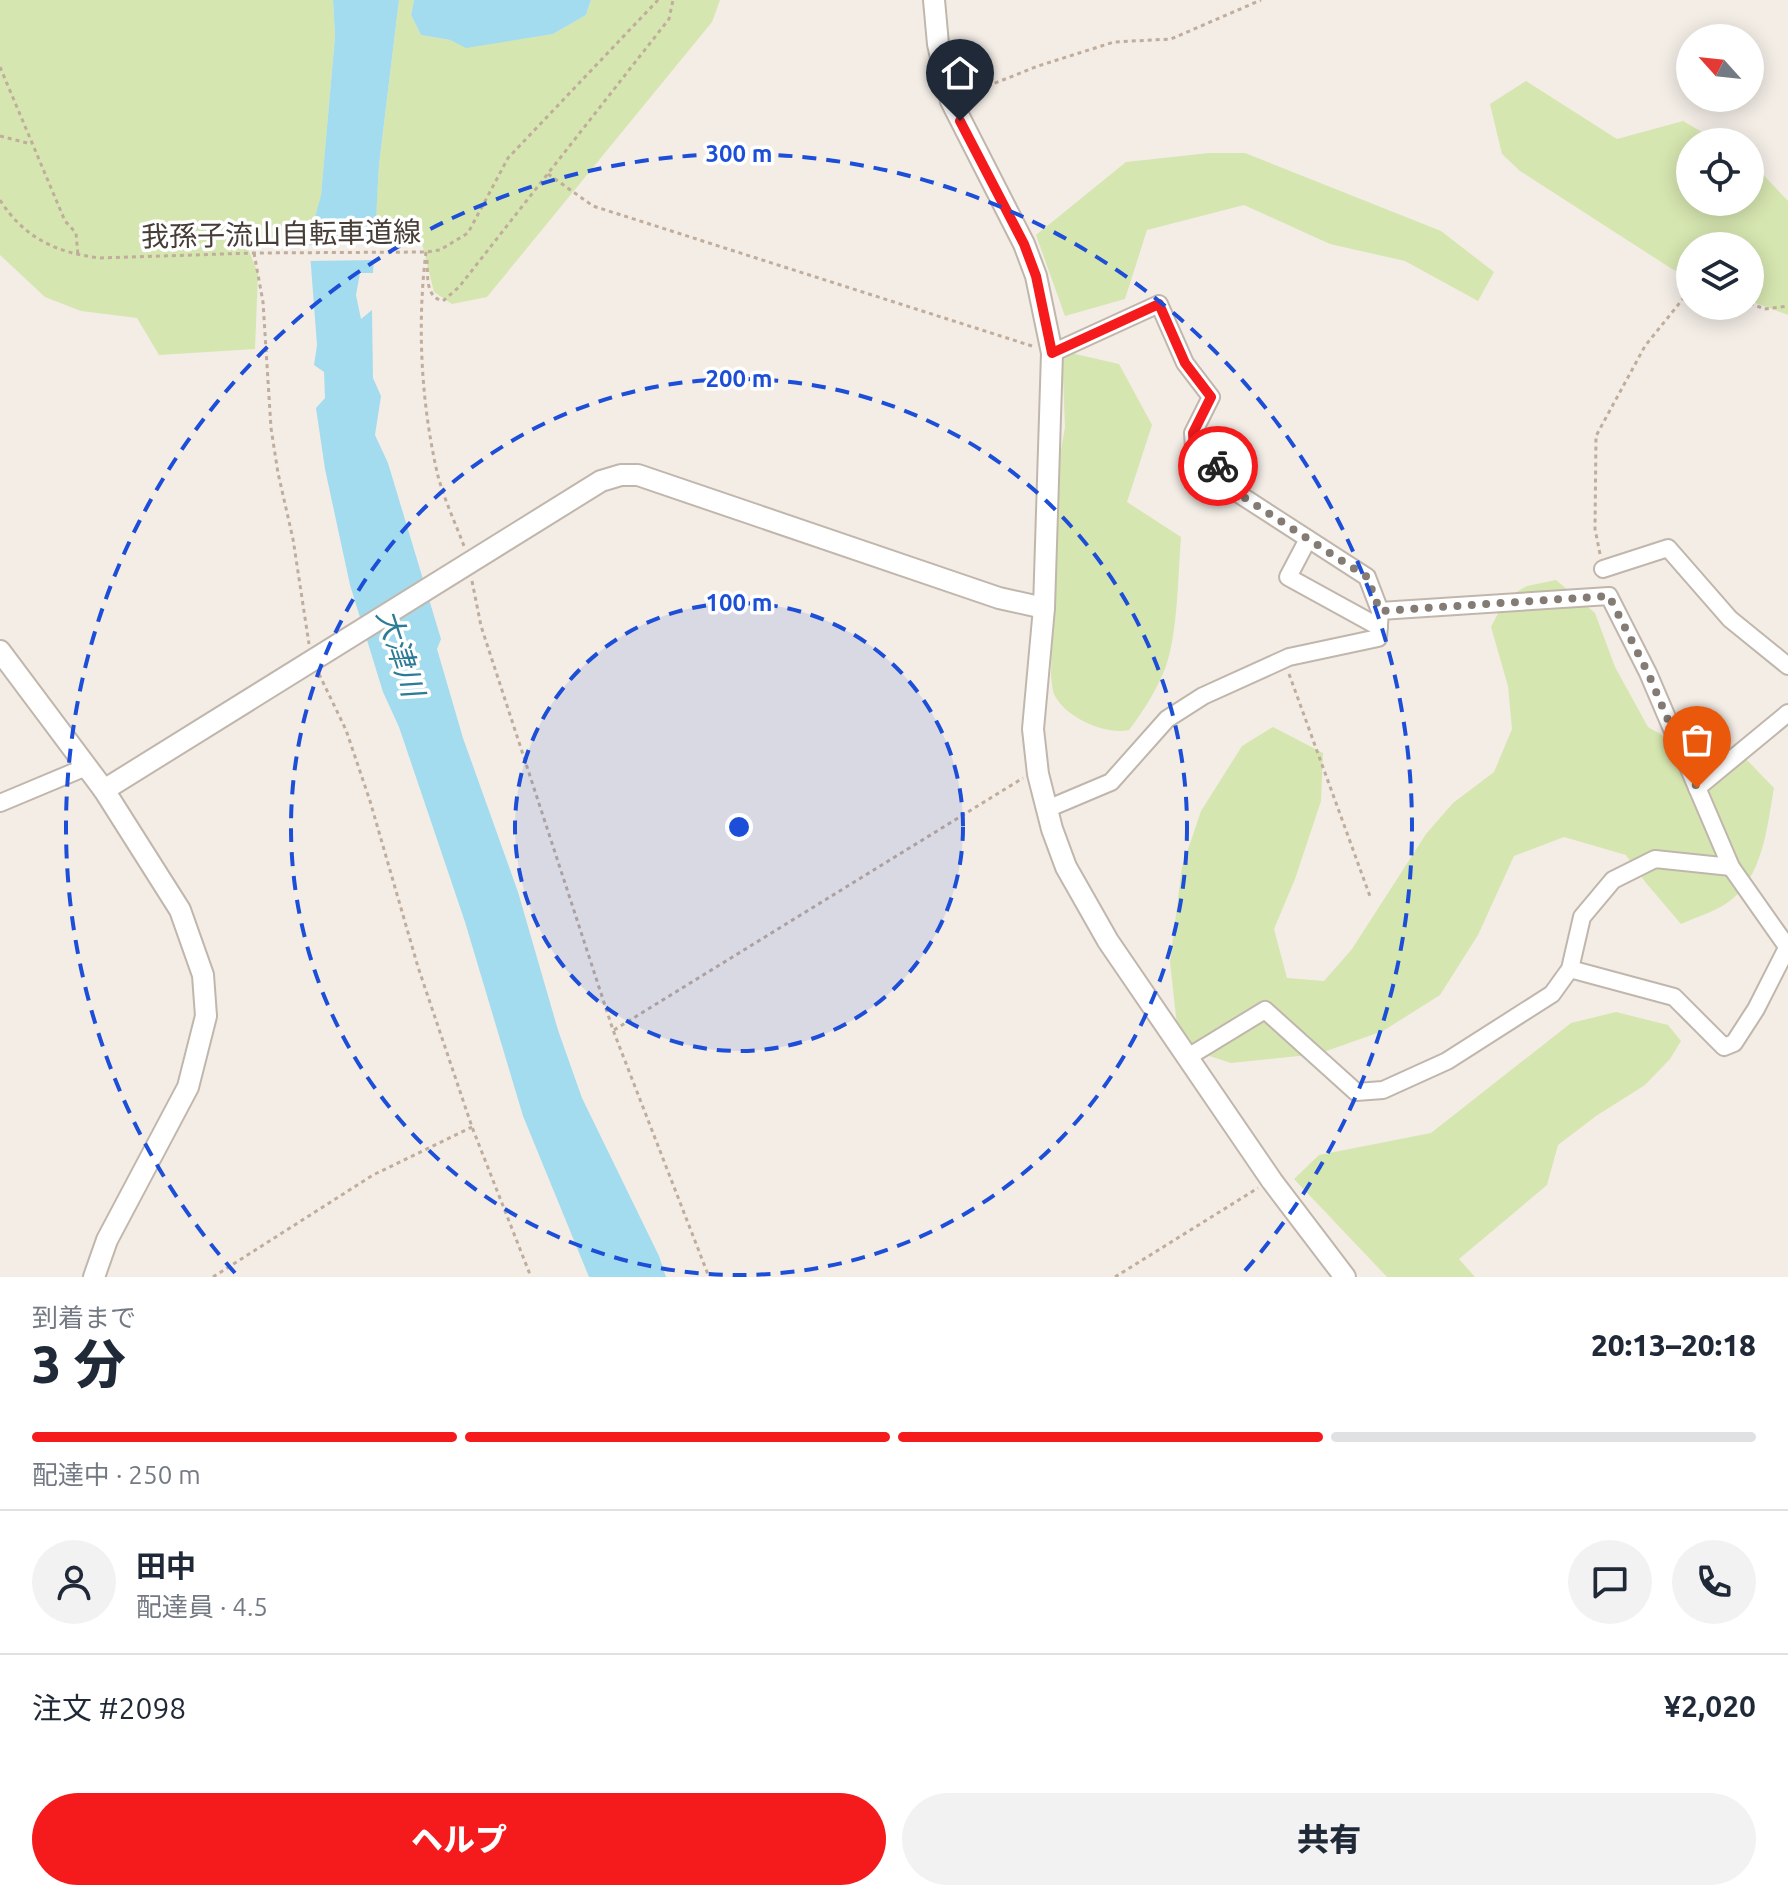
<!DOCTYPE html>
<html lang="ja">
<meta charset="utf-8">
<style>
:root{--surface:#fff;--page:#f2f2f3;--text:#1f2937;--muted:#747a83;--line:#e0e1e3;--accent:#f51b1d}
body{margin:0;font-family:Ubuntu,"Noto Sans JP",sans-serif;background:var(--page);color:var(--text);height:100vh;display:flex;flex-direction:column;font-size:30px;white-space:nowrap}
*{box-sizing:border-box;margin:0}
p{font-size:26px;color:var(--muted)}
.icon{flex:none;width:44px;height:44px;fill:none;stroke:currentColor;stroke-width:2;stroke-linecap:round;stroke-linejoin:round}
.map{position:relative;height:1277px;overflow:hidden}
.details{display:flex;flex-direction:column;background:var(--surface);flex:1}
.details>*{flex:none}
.needle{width:52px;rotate:297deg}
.fabs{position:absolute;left:1676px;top:24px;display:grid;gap:16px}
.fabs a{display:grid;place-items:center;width:88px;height:88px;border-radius:50%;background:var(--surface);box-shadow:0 4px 20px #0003;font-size:40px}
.pin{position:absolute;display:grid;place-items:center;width:68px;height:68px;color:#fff;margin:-82px -34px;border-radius:50% 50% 50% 0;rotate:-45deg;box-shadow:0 0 8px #0007}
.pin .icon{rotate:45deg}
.courier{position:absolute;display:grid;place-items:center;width:80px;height:80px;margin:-40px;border:6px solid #f51b1d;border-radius:50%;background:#fff;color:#222;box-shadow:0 2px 10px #0007}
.headline em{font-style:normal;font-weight:800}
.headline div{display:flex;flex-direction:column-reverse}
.headline{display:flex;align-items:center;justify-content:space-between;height:136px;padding:0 32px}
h1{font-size:52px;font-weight:800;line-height:60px}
.bar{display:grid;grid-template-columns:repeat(4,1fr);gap:12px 8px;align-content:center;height:96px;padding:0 32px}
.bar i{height:10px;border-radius:6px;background:var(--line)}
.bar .current{background:var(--accent)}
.bar p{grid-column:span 4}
.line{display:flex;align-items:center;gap:20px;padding:0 32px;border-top:2px solid var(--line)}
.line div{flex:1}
.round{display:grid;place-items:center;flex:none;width:84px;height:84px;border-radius:42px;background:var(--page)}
.action{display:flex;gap:16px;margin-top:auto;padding:16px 32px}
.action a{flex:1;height:92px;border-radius:48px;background:var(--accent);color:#fff;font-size:32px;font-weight:800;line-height:92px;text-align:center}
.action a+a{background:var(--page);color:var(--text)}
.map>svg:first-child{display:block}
.green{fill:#d6e6b0}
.water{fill:#a4dcef}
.pier{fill:#f3ede6}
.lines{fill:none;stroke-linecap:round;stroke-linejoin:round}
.minor-casing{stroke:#c1b6ac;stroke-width:20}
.tertiary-casing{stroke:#c1b6ac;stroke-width:24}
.path{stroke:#c0ad9b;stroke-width:3;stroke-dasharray:4 4;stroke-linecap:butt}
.minor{stroke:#fff;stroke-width:16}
.tertiary{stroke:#fff;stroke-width:20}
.done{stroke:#837b74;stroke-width:8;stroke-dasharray:0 14.4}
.route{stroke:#f51b1d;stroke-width:10}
.ring{fill:none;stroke:#1d4ed8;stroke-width:4;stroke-dasharray:14 10}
.labels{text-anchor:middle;stroke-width:7;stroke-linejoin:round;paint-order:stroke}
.street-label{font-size:28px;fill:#463d36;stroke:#fff}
.water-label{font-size:30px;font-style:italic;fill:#2c7b97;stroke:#fff}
.centre{fill:#1d4ed8;stroke:#fff;stroke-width:4}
.ring-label{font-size:24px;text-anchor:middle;font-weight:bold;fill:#1d4ed8;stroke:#fff;stroke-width:7;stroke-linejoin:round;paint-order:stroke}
</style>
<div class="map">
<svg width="1788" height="1277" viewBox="0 0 1788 1277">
<rect width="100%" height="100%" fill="#f3ede6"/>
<g class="green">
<polygon points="0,0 333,0 335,36 321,196 309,240 246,244 258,273 255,349 159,355 137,318 81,311 45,297 0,255"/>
<polygon points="399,0 414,0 411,15 421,35 450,40 466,47 553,34 586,15 591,0 720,0 712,22 487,297 452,304 434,292 419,231 374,241 379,165"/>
<polygon points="1526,81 1617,139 1683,121 1719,142 1690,142 1690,202 1750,202 1750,161 1788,201 1788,315 1750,301 1750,246 1690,246 1690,276 1672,269 1520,171 1502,154 1490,104"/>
<polygon points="1209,153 1245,153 1441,231 1494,272 1478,301 1405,261 1330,244 1244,205 1147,230 1125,299 1065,316 1036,235 1126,162"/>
<path d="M1062 351 1119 364 1152 425 1127 502 1181 537C1178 573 1178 632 1166 666 1157 690 1144 710 1129 730 1105 735 1067 718 1055 696 1052 691 1052 682 1051 676L1055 484 1065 427Z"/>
<path d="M1556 580 1595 613 1615 667 1648 727 1678 744 1743 756 1774 788C1767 827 1763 879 1727 903 1714 912 1696 917 1681 924L1646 883 1626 855 1564 837 1514 856 1478 935 1440 995 1383 1031 1318 1054 1231 1063 1200 1053 1178 1035 1170 962 1182 867 1201 811 1242 746 1273 727 1323 753 1321 801 1295 879 1274 929 1287 978 1324 981 1352 949 1426 834 1453 803 1494 772 1512 729 1508 686 1491 627 1506 598 1527 586Z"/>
<polygon points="1616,1012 1668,1025 1681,1041 1670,1059 1645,1085 1596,1116 1558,1145 1547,1185 1459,1259 1475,1277 1387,1277 1294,1179 1319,1155 1431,1133 1571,1023"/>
</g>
<g class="water">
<polygon points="333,0 399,0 379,165 373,273 360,273 356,295 361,319 372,310 373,378 381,396 375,435 388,463 441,639 437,649 463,738 518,892 558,1030 582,1098 659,1256 666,1277 589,1277 523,1116 465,922 399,727 383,692 350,585 325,469 316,408 325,398 324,372 314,365 317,345 309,240 321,195 335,36"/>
<polygon points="414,0 591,0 586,15 553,34 466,48 450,40 421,35 411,15"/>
</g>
<polygon class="pier" points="378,244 377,260 307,261 305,245"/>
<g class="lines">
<g class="minor-casing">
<g id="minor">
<polyline points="1308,539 1288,577 1379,627"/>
<polyline points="1603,569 1668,548 1730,619 1788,666"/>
<polyline points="1380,611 1609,596 1648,673 1731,867 1788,948"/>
<polyline points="1697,788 1788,713"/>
<polyline points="0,803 86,767"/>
<polyline points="1047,809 1111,782 1167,719 1203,696 1289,657 1378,638 1380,611 1367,577 1231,489 1217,465 1194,448 1193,433 1211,397 1185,363 1159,304 1052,353"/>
<polyline points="1570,969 1674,997 1724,1047 1734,1043 1756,1009 1788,946"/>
<polyline points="1188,1057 1265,1010 1356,1092 1383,1090 1447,1061 1552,994 1570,969 1582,917 1613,880 1655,859 1731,867"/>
</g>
</g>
<g class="tertiary-casing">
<g id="tertiary">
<polyline points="934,0 938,44 951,101 1024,244 1036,276 1052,353 1044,608 1033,729 1038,774 1052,829 1066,867 1108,941 1272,1181 1345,1277"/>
<polyline points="0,651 104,790 180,910 203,975 206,1016 188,1087 107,1240 94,1277"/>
<polyline points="104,790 601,481 621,475 638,475 999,598 1044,608"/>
</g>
</g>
<g class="path">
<polyline points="0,67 65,221 76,233 78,256"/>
<polyline points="965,95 1038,66 1114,42 1171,39 1261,0"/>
<polyline points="0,136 31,144"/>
<polyline points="548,174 593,206 1032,346"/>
<path d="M0 200C24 238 57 253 100 258L254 253 426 252 440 250 468 233 508 158 658 0"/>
<path d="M426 252C417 324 421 401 437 472 443 497 455 522 464 546"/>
<polyline points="254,253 263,302 271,428 278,473 293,539 309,644"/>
<path d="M427 260C428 276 425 297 443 301L459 287 669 19 673 0"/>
<polyline points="1750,303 1764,309 1788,306"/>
<polyline points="1600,554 1595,529 1596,436 1645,346 1690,290"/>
<polyline points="472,581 481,626 613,1030 709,1277"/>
<polyline points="319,674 346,730 370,801 418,967 472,1127 531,1277"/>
<polyline points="1289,674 1371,899"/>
<polyline points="614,1030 1023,778"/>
<polyline points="213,1277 373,1175 472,1127"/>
<polyline points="1115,1277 1258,1188"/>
</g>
<use href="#minor" class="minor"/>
<use href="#tertiary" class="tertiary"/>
</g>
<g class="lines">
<polyline class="done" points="1218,466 1231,489 1367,577 1380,611 1609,596 1648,673 1697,788"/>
<polyline class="route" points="960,121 1024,244 1036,276 1052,353 1159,304 1185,363 1211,397 1193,433 1194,448 1218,466"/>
</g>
<circle cx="739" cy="827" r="224" fill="#1d4ed8" fill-opacity=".12"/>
<g class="ring">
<circle cx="739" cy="827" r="224"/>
<circle cx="739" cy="827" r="448"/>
<path d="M235 1273A673 673 0 1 1 1243 1273"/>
</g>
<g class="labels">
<g class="street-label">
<text transform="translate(281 234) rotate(-1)" y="10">我孫子流山自転車道線</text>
</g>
<g class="water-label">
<text transform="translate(400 653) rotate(72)" y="10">大津川</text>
</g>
</g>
<circle cx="739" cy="827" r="12" class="centre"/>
<g class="ring-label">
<text x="739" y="162">300 m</text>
<text x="739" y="387">200 m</text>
<text x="739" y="611">100 m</text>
</g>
</svg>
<div class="fabs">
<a><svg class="needle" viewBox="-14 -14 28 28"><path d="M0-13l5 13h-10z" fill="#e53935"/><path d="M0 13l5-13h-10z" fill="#747a83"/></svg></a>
<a><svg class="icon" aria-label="locate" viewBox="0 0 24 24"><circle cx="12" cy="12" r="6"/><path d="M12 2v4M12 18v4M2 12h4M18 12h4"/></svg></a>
<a><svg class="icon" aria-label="layers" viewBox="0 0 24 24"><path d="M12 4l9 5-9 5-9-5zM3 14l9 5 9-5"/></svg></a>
</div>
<div class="pin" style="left:1697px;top:788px;background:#ea580c"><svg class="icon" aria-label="bag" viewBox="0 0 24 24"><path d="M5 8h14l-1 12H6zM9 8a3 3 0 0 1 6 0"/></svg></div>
<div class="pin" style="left:960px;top:121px;background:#1f2937"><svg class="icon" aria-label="home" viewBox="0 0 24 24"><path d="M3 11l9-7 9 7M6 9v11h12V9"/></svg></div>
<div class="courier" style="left:1218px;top:466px"><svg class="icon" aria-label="bike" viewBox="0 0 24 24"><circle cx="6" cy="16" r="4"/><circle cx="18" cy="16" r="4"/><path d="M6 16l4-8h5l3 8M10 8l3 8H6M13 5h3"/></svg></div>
</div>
<section class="details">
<div class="headline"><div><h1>3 分</h1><p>到着まで</p></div><em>20:13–20:18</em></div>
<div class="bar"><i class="current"></i><i class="current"></i><i class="current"></i><i></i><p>配達中 · 250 m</p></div>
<div class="line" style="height:144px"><a class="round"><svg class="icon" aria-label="person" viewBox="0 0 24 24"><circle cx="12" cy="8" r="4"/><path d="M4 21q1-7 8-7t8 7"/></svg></a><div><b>田中</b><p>配達員 · 4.5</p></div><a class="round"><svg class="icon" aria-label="chat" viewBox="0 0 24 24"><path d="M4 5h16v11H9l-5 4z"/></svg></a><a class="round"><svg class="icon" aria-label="phone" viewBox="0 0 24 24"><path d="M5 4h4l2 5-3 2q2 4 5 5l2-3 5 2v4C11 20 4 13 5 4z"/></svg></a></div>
<div class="line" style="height:104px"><div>注文 #2098</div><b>¥2,020</b></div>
<div class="action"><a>ヘルプ</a><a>共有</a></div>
</section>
